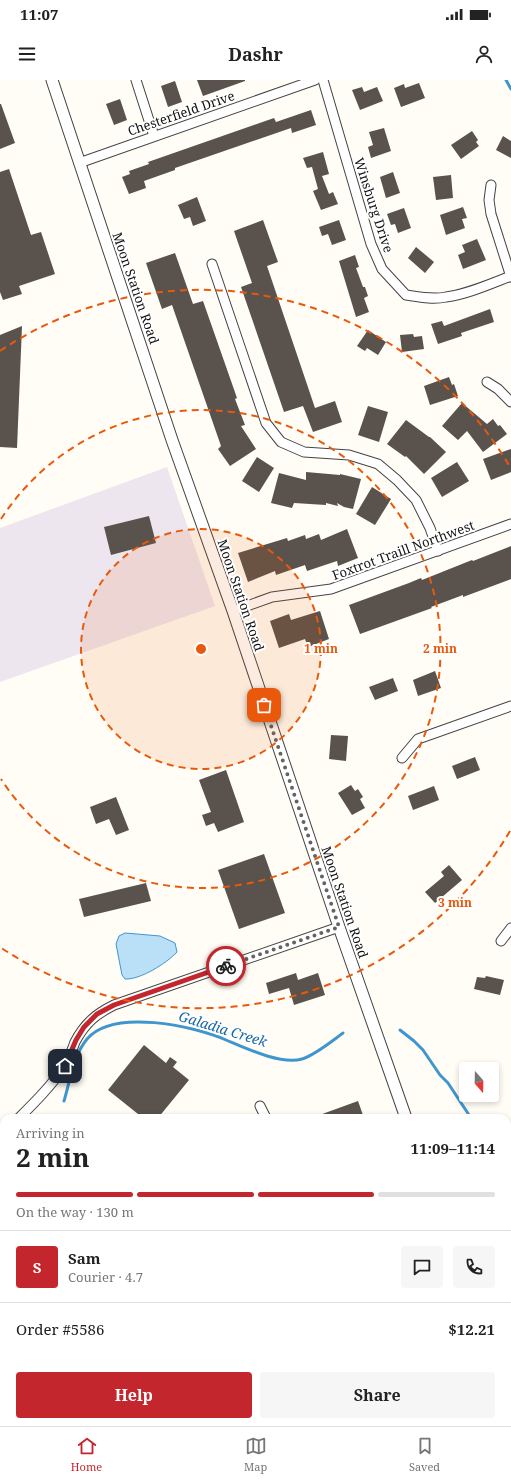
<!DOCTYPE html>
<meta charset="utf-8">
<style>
:root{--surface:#fff;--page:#f6f6f6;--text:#222;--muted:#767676;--line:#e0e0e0;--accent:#c4262e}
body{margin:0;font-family:"Noto Serif",serif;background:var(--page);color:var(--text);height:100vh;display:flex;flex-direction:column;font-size:15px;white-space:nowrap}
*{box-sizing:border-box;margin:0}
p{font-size:13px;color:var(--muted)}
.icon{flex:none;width:22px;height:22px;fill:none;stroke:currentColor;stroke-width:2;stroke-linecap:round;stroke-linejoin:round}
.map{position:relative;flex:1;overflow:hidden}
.details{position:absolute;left:0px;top:1034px;width:511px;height:312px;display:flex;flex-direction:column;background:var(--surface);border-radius:12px 12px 0 0;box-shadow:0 2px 6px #0003}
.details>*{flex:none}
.needle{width:26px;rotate:160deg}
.tools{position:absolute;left:459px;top:982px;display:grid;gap:8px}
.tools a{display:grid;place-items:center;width:40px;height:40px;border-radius:4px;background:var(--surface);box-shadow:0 2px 6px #0003;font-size:20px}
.pin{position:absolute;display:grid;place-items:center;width:34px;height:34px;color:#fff;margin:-17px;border-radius:8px;box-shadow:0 2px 6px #0006}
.courier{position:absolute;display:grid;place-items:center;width:40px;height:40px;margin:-20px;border:3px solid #c4262e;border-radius:50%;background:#fff;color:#222;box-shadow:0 1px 5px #0007}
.headline em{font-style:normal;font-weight:700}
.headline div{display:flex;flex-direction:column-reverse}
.headline{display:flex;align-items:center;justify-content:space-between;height:68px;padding:0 16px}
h1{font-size:26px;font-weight:700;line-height:30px}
.bar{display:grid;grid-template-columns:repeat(4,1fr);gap:6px 4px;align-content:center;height:48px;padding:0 16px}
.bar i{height:5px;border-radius:3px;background:var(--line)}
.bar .on{background:var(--accent)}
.bar p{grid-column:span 4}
.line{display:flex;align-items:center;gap:10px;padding:0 16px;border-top:1px solid var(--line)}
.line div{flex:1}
.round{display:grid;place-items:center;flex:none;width:42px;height:42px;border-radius:4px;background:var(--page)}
.primary-button{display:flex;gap:8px;margin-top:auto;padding:8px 16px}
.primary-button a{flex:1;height:46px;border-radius:4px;background:var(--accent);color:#fff;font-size:16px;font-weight:700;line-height:46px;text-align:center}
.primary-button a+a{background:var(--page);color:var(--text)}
.status{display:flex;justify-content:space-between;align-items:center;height:28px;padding:0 20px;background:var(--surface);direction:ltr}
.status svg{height:11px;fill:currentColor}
header{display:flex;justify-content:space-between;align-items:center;height:52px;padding:0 16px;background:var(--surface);font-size:18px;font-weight:700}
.dock{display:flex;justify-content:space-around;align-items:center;height:56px;border-top:1px solid var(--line);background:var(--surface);font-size:11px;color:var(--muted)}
.dock a{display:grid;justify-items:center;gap:2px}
.dock .on{color:var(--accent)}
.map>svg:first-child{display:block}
.industrial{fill:#eee6ef}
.water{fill:#b9e0f7;stroke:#3f96cf}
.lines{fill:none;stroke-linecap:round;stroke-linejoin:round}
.stream{stroke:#3f96cf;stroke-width:3}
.building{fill:#5a524d}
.minor-casing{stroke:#444;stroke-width:11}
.tertiary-casing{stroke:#444;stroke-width:13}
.minor{stroke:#fff;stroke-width:9}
.tertiary{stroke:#fff;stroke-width:11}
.done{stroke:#646461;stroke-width:4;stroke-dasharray:0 7.2}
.route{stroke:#c4262e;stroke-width:5}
.ring{fill:none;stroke:#e8590c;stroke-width:2;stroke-dasharray:7 5}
.labels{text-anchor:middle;stroke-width:4;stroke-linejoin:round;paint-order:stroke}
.street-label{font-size:13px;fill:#111;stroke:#fff}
.water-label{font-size:14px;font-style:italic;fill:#1768a6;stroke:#fff}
.centre{fill:#e8590c;stroke:#fff;stroke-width:2}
.ring-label{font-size:12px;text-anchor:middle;font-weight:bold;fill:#e8590c;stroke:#fff;stroke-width:4;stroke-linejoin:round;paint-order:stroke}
</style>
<div class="status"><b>11:07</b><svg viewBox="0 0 49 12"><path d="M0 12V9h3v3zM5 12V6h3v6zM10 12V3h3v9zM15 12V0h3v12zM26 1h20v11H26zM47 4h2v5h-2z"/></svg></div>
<header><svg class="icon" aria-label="menu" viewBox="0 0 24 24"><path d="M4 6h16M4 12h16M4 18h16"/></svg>Dashr<svg class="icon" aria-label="person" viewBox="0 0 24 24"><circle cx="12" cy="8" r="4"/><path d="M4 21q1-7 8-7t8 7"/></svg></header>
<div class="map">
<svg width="511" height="1346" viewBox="0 0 511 1346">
<rect width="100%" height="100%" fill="#fffdf5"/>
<polygon class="industrial" points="167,387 215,526 0,602 0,448"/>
<path class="water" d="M125 853 160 856 175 863 177 872C167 883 140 900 125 899L122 895 116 864 119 856Z"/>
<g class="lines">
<g class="stream">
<polyline points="506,0 511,9"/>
<polyline points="400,950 414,961 423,970 440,995 448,1003 471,1038"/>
<path d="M64 1021C70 1001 73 976 87 959 113 928 194 946 226 960 245 968 281 985 302 979 315 975 332 961 343 953"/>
<polyline points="0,1087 4,1083"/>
<polyline points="507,1093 511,1098"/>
</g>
</g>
<g class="building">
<polygon points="197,0 245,0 245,1 203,16"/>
<polygon points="175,1 182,22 168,27 161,6"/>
<polygon points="419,3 425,18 401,27 394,8 404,4 405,8"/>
<polygon points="362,7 364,12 377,7 383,21 360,30 352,10"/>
<polygon points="120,19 127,40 114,45 106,24"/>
<polygon points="0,24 1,24 15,63 0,69"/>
<polygon points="311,30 316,45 292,53 291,48 175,88 175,90 144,101 146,108 129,114 122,97 130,94 129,91 149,84 148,82 274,38 276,42"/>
<polygon points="384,48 391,71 371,78 368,67 373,65 369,52"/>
<polygon points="472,51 478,60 476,62 479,66 461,79 451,65"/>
<polygon points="503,56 511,61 511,78 496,70"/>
<polygon points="323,72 329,94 322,96 329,114 333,112 338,124 321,130 313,111 318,109 312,87 307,88 303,78"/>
<polygon points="9,89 31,155 41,152 55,194 19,206 22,214 3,220 0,212 0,92"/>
<polygon points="393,92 400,113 386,118 380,97"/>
<polygon points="451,95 453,118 436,120 433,97"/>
<polygon points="197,117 206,141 193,146 190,137 184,139 178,125"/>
<polygon points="463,127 467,138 462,139 465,148 446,155 440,135"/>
<polygon points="404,128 411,148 398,153 395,144 391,145 387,134"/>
<polygon points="263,140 278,182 267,186 315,328 335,321 342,342 313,352 303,326 284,332 241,207 252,203 234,151"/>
<polygon points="339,140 346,160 332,165 328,154 322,156 319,147"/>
<polygon points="477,159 486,180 463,189 458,175 465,172 462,165"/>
<polygon points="416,167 434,182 425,193 408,178"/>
<polygon points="175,173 193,224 203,221 237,318 235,319 245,345 241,346 256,369 230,386 218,369 221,366 172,225 162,229 146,183"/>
<polygon points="355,175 359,187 356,188 363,207 365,207 368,216 364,218 369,232 356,237 339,181"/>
<polygon points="490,229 494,242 461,253 462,256 438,264 431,244 442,241 444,246"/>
<polygon points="22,246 17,368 0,367 0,255"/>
<polygon points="368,250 386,262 378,275 367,268 365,271 357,266"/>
<polygon points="413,254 414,257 422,256 424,269 402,272 400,255"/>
<polygon points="449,297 452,305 454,304 458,316 430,325 424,306"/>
<polygon points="462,323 487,344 493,339 498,346 500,345 507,354 483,372 467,351 458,360 442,346"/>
<polygon points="368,326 388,332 379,362 358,355"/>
<polygon points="406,340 429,357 430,357 446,372 424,394 406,376 405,377 387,364"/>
<polygon points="511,369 511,392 491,400 483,379"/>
<polygon points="257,377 274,388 259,412 242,401"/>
<polygon points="457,382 469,401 442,417 431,398"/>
<polygon points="306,392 340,395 340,394 361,399 353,429 344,427 337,423 338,426 326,423 326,425 294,423 292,428 271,423 279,393 306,400"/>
<polygon points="372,407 391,419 375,445 356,434"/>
<polygon points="149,436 156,463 111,475 104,447"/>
<polygon points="347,449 358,478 338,486 337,481 307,491 305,485 276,495 275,491 248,502 238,473 287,458 288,461 305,455 306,459 319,454 321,460"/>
<polygon points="511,466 511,499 463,517 463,515 431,527 432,528 360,554 349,525 409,503 421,498 422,500 472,480 473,481"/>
<polygon points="320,531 329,559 308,567 305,559 279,568 270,541 289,534 291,540"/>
<polygon points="435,591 441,608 418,616 413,600"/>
<polygon points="393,598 398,611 375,620 369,607"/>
<polygon points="331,655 348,656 346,681 329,679"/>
<polygon points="475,677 480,690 457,699 452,686"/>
<polygon points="226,690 244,742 218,752 214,743 206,746 202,735 211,732 199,700"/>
<polygon points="351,705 355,711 358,709 363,717 360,719 365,728 352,735 338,713"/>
<polygon points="434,706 439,720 413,730 408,716"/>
<polygon points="116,717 129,750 116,755 109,739 96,744 90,727"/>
<polygon points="264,774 285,833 239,849 218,790"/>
<polygon points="449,785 462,800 435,823 425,812 444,796 441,792"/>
<polygon points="146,803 151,821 84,837 79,819"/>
<polygon points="296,893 298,900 318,893 325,915 294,925 289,908 269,914 266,903"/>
<polygon points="486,896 504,900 500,915 474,909 477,897 485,898"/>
<polygon points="144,965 166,983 170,977 177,982 173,987 189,1000 158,1038 143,1038 108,1010"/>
<polygon points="358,1021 364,1038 314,1038 314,1037"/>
</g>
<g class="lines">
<g class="minor-casing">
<g id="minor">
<polyline points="136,0 154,56"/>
<path d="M323 0 371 164 382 189 406 215C419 217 433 220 446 217 468 214 490 204 511 196"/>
<polyline points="79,83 315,0"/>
<polyline points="491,105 489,120 491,134 511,197"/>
<polyline points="212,184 266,343 281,362 304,372 349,375 378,384 397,400 416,420 430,448 438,471"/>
<polyline points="487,302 498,309 511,322"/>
<polyline points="233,531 272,517 331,509 511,444"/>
<polyline points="402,678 418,659 511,626"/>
<polyline points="501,861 511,848"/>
<polyline points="260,1026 266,1038"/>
<path d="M19 1038C35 1022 51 1006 64 987 69 979 72 970 75 962 85 943 96 934 114 925L339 847"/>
<polyline points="0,1058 4,1054"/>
<polyline points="507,1232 511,1230"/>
<polyline points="80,1342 87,1346"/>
</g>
</g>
<g class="tertiary-casing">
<g id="tertiary">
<polyline points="52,0 172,360 233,531 339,847 406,1038"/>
<polyline points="507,1323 511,1334"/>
</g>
</g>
<use href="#minor" class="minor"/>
<use href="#tertiary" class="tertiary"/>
</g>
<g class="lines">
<polyline class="done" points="226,886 339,847 264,625"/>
<polyline class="route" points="65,986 76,960 84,947 97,934 114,925 226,886"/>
</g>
<circle cx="201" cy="569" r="120" fill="#e8590c" fill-opacity=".12"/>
<g class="ring">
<circle cx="201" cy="569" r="120"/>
<path d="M1 439A239 239 0 1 1 1 699"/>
<path d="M510 751A359 359 0 0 1 0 867M0 271A359 359 0 0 1 510 387"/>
</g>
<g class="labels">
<g class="street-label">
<text transform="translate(181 33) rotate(-19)" y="5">Chesterfield Drive</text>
<text transform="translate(374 125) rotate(72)" y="5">Winsburg Drive</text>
<text transform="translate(136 208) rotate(71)" y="5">Moon Station Road</text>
<text transform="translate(403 470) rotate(-20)" y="5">Foxtrot Traill Northwest</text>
<text transform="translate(241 515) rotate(71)" y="5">Moon Station Road</text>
<text transform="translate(345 822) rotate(71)" y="5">Moon Station Road</text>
</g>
<g class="water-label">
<text transform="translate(223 949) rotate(17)" y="5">Galadia Creek</text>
</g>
</g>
<circle cx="201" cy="569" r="6" class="centre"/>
<g class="ring-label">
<text x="321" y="573">1 min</text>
<text x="440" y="573">2 min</text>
<text x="455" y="827">3 min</text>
</g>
</svg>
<div class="tools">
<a><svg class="needle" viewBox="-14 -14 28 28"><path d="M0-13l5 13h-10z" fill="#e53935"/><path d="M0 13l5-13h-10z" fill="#767676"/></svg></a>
</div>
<div class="pin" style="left:264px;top:625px;background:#ea580c"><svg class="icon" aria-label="bag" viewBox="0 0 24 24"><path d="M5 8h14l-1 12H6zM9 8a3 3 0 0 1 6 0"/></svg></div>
<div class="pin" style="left:65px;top:986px;background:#1f2937"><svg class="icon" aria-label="home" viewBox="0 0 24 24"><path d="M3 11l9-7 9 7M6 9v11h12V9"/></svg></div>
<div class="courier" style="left:226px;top:886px"><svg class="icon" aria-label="bike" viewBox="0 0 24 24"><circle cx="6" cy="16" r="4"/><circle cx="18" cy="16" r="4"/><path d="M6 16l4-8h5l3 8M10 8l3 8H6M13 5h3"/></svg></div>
<section class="details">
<div class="headline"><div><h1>2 min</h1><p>Arriving in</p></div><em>11:09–11:14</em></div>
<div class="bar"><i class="on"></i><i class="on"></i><i class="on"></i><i></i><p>On the way · 130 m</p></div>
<div class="line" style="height:72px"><b class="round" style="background:var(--accent);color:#fff">S</b><div><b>Sam</b><p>Courier · 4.7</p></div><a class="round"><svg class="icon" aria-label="chat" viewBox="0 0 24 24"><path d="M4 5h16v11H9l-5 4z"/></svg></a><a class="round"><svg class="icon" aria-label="phone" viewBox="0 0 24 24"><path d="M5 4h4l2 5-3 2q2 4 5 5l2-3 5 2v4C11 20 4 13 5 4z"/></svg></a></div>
<div class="line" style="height:52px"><div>Order #5586</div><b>$12.21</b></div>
<div class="primary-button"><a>Help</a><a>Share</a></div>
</section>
</div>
<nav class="dock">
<a class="on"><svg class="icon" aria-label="home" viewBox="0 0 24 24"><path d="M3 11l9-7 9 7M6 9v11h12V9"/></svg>Home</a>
<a><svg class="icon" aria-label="map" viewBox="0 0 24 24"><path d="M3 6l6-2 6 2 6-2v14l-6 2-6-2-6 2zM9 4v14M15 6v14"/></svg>Map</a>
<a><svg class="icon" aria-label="saved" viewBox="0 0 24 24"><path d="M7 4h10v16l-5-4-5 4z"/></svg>Saved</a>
</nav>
